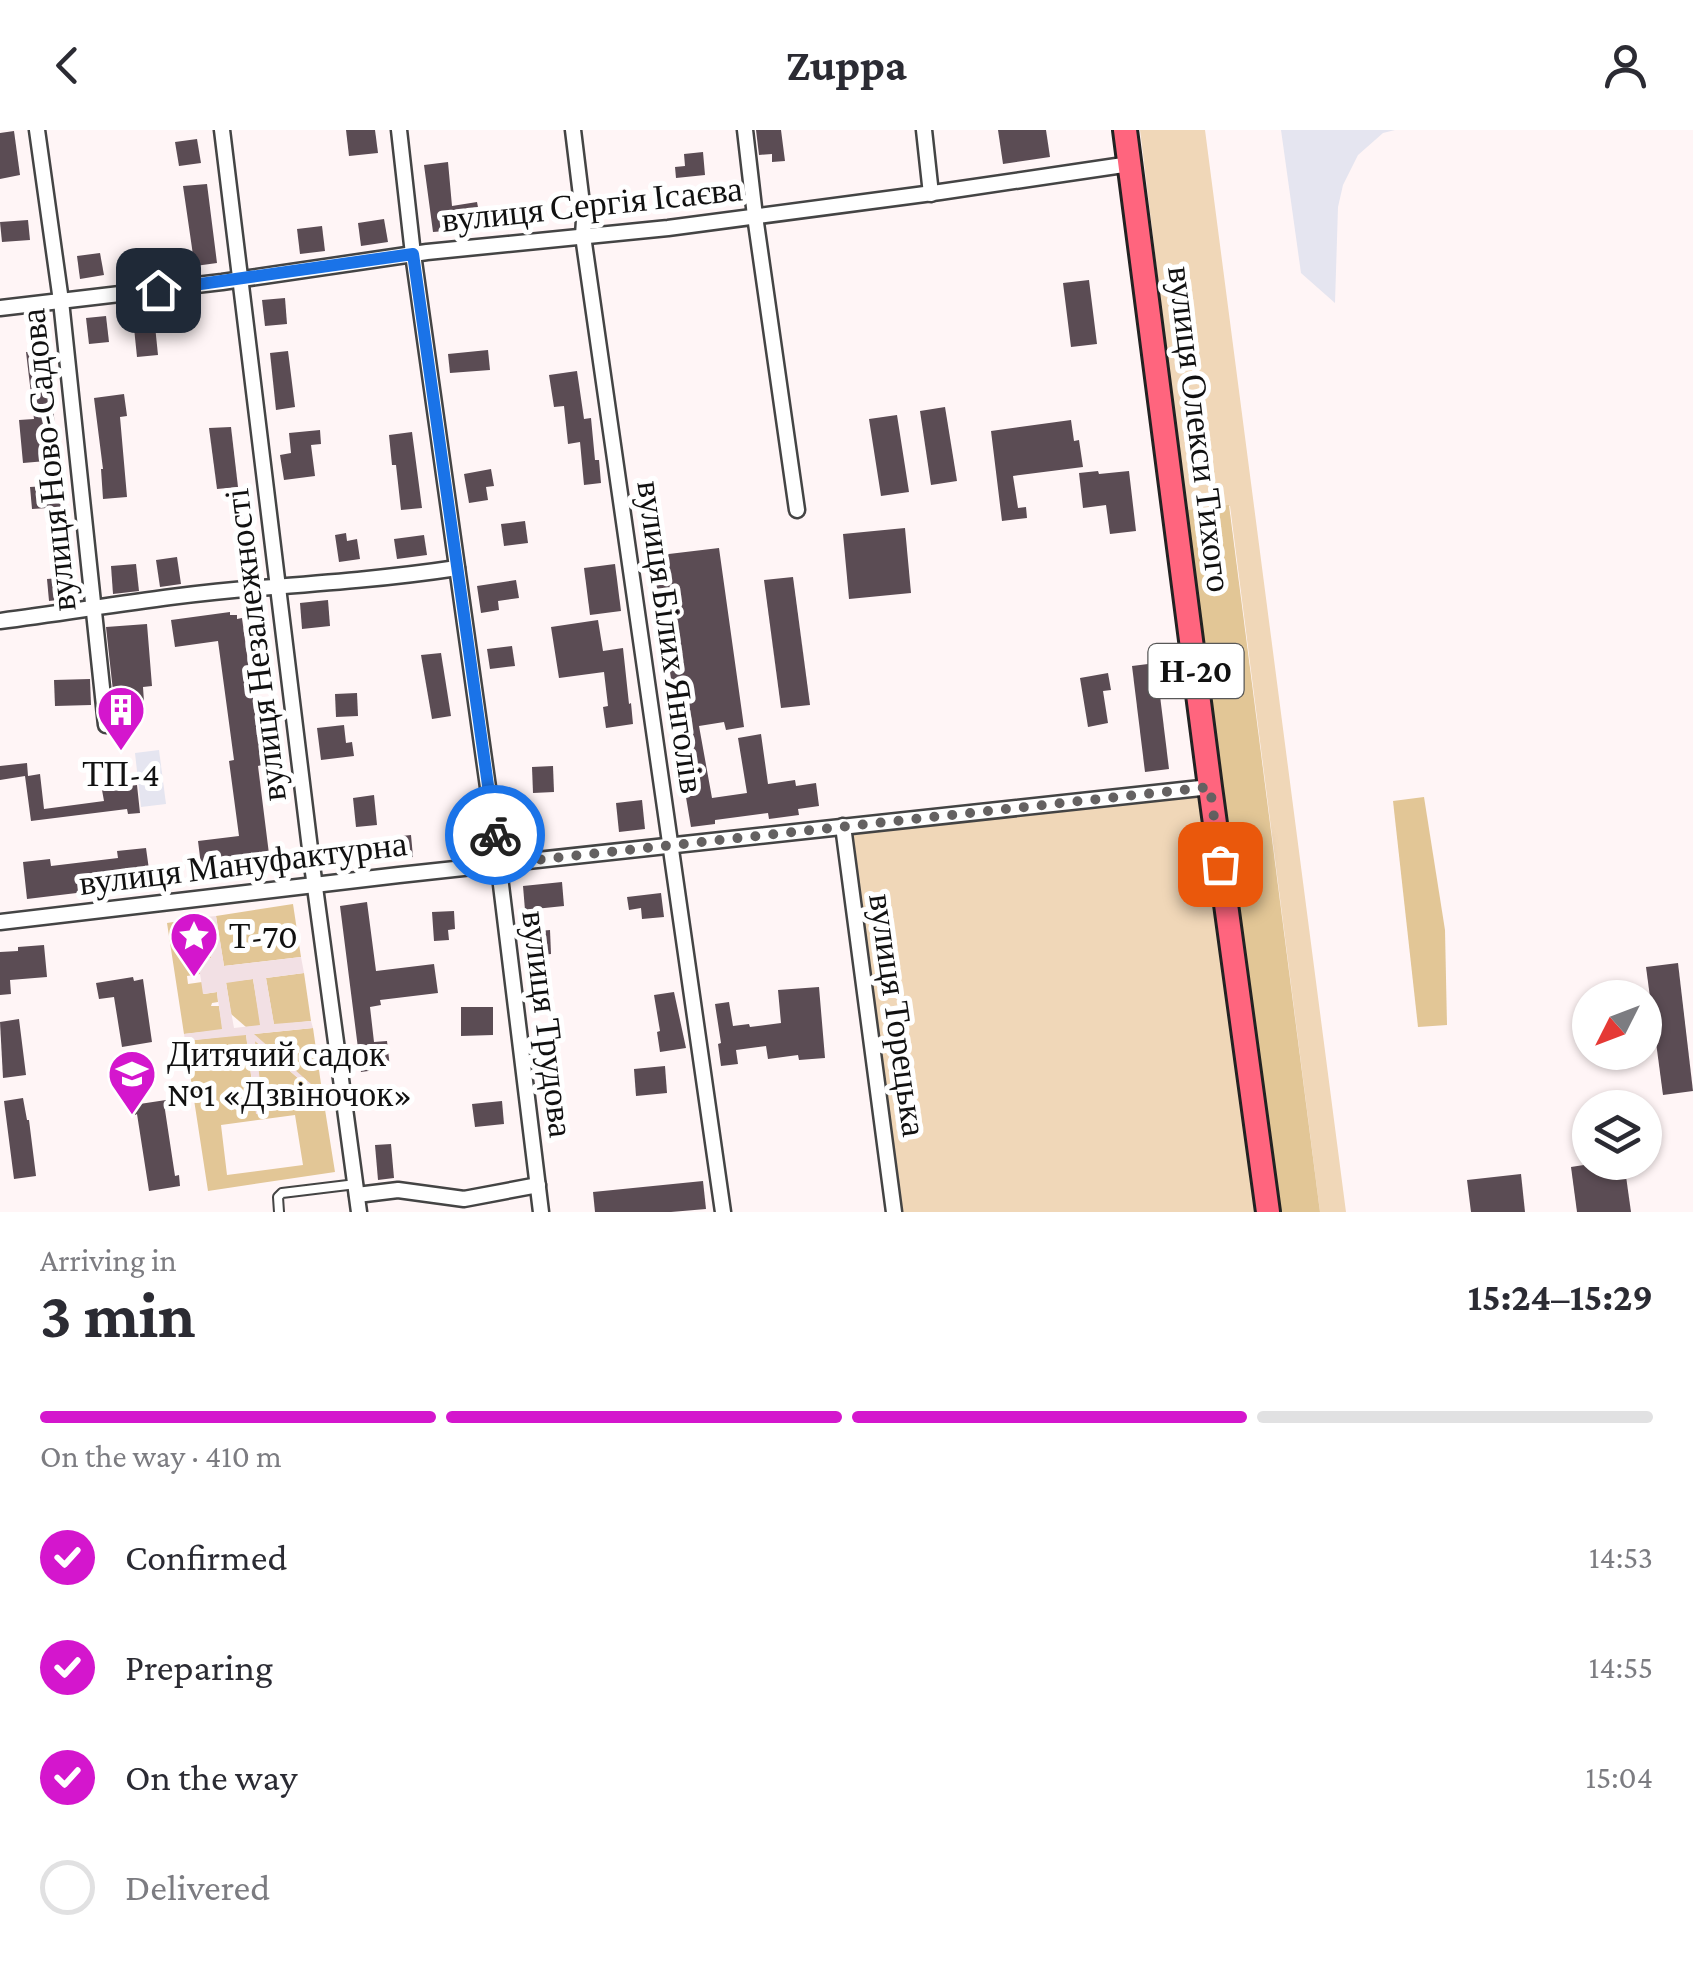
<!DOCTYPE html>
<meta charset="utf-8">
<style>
:root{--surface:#fff;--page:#f7f7f7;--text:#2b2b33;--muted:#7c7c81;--line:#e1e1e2;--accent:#d416cd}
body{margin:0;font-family:"Crimson Pro",serif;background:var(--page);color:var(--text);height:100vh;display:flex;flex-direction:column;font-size:38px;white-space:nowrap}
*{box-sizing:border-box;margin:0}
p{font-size:32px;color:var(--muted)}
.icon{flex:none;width:55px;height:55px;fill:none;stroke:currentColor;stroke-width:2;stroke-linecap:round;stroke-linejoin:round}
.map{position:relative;height:1082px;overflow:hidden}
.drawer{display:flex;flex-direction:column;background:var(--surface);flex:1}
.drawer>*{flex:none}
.needle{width:65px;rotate:228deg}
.fabs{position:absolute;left:1572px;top:850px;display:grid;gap:20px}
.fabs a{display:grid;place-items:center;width:90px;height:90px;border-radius:50%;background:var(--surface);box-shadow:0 2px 8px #0004;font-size:50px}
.pin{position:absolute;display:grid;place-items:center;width:85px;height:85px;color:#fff;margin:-42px;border-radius:20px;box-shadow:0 5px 15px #0006}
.courier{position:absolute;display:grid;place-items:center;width:100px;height:100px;margin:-50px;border:8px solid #1a73e8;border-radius:50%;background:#fff;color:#222;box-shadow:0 2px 12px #0007}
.overview em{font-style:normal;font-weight:700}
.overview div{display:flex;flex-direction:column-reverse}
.overview{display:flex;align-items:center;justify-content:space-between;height:170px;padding:0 40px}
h1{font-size:65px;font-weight:700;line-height:75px}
.bar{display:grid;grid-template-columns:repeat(4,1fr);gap:15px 10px;align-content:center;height:120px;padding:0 40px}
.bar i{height:12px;border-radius:8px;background:var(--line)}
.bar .active{background:var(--accent)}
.bar p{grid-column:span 4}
ol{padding:0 40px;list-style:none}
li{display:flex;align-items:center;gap:30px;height:110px}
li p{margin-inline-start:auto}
li .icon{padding:10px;border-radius:50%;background:var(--accent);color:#fff;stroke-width:4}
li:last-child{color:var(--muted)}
li i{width:55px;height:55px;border:5px solid var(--line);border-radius:50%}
header{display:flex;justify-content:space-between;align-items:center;height:130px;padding:0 40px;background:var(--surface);font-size:45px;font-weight:700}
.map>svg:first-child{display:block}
.industrial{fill:#e5e5f0}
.green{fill:#f0d7b8}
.forest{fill:#e2c696;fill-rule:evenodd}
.plaza{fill:#f2e0e4;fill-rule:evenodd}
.building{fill:#5b4c54}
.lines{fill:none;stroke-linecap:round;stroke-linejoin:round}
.lane-casing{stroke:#444;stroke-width:12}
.street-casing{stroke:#444;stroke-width:19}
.primary-casing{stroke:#222;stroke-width:28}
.lane{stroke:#fff;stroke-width:8}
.street{stroke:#fff;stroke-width:14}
.primary{stroke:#ff657e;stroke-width:22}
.done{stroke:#646161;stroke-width:10;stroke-dasharray:0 18}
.route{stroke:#1a73e8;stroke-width:12}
.labels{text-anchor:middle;stroke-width:10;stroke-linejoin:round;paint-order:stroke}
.shield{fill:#fff;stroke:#585858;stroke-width:2.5}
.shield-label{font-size:32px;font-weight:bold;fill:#111}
.street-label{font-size:35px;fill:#111;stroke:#fff}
.poi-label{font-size:35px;fill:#111;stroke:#fff;text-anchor:start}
</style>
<header><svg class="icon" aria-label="back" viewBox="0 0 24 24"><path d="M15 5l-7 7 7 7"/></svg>Zuppa<svg class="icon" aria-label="person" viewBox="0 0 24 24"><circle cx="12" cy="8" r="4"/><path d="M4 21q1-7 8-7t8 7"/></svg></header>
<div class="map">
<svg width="1693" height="1082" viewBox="0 0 1693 1082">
<rect width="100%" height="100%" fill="#fff5f6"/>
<g class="industrial">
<polygon points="1281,0 1395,0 1383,3 1358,25 1343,55 1338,77 1335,173 1301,143"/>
<polygon points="159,620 166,674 141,677 135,623"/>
</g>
<g class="green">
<polygon points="1140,0 1205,0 1346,1082 1320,1082 1230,376 1186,380"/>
<polygon points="1199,665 1257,1082 900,1082 850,711 854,702"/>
</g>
<g class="forest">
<polygon points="1229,375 1320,1082 1280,1082 1186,380"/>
<polygon points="1424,667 1445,800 1447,895 1418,897 1393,671"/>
<polygon points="293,774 301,827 224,836 216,786"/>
<polygon points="205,787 211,828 198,830 200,844 187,846 188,854 202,852 204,864 217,862 218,872 212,873 211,876 219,876 223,900 184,904 167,793"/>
<polygon points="304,843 311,891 274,895 266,848"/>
<polygon points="253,849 261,896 246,897 231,884 226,852"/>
<polygon points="313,898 322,961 319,962 253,904"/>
<path d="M246 904 254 970 251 971 252 980H256L257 984 262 974 323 967 335 1042 208 1061 185 911ZM295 985 303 1035 227 1045 221 995Z"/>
<polygon points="254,910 314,962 262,968"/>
</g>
<path class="plaza" d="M216 786 224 836 301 827 304 843 266 848 274 894 311 891 313 898 254 904 319 961H322L323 967 263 974 264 983 256 984 246 905 185 911 184 904 222 899 217 862 203 864 198 830 211 828 205 787ZM253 849 260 895 234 898 226 853ZM255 911 313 961V962L262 968Z"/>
<g class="building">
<polygon points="346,0 375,0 378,23 349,26"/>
<polygon points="756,0 781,0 785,31 772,32 772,24 759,25"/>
<polygon points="998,0 1046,0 1050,27 1003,34"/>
<polygon points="14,1 20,45 0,49 0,3"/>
<polygon points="197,9 201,33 179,36 175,12"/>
<polygon points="703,22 705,45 676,48 675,37 685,36 684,24"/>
<polygon points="448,32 452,76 477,72 482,98 433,102 424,35"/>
<polygon points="207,54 217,133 188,137 186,126 193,125 183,56"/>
<polygon points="384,89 388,112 361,116 358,93"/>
<polygon points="28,90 30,110 2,112 0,92"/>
<polygon points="322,96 325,121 300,124 297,99"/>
<polygon points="100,123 104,145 80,149 77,126"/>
<polygon points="1089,150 1097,214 1071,217 1063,153"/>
<polygon points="285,168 287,194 265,196 262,170"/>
<polygon points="106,186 109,212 89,214 86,188"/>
<polygon points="154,186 158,225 137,227 133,188"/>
<polygon points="488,220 490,240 450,243 448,224"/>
<polygon points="48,221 58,330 23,333 19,290 34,289 26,222"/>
<polygon points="288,221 295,277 276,280 270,223"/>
<polygon points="577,241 584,289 591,288 595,330 599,330 601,353 584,355 580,312 568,314 564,276 554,277 549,245"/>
<polygon points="124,264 127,286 120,287 127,367 103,369 101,339 103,339 94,268"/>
<polygon points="945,277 957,351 931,355 920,281"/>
<polygon points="897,285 909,362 881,366 869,289"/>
<polygon points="1071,290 1074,311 1079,310 1083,337 1013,346 1018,378 1026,377 1027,388 1002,391 991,301"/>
<polygon points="231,297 238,357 217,359 209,298"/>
<polygon points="320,300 321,314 311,315 315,346 284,350 280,325 291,323 289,303"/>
<polygon points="412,302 422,378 401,380 396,335 392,335 389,305"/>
<polygon points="491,339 494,356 486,357 488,370 469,373 464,344"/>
<polygon points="1098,341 1099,344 1129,341 1136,401 1110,404 1106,375 1083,378 1079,343"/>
<polygon points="63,355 64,377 32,379 30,357"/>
<polygon points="525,391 528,413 504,416 501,394"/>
<polygon points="905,398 911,463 849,469 843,404"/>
<polygon points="346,403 347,411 357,409 360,429 339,432 335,405"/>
<polygon points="424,405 427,425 397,429 394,409"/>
<polygon points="719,418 744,597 726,600 724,592 699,596 712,668 747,663 738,608 761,604 768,654 795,650 796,656 816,653 819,676 798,679 799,685 769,689 768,683 715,690 715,694 691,697 677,614 681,613 652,426"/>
<polygon points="177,427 181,454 160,457 156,430"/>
<polygon points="136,434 139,461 113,464 111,436"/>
<polygon points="615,434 621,481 590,485 584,438"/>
<polygon points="72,447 74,468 49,471 47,449"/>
<polygon points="793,447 810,575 781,578 764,450"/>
<polygon points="516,450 519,468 498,471 499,480 481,483 477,456"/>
<polygon points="328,470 330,496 302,499 300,473"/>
<polygon points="230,482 230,485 237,485 237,489 242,488 262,635 258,636 271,740 244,743 244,739 202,743 198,711 239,706 229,631 234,630 218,511 175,517 171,490"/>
<polygon points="598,490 603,521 623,518 629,574 631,573 633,594 606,598 603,577 608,576 604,542 559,548 551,497"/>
<polygon points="147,494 152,556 143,557 144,572 127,574 126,560 113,561 106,497"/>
<polygon points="512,516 515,536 490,539 487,519"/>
<polygon points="441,523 451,586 432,589 421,525"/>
<polygon points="1156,533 1169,639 1145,642 1132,536"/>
<polygon points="1108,543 1111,560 1103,561 1108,593 1088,597 1080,548"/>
<polygon points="90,549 91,575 55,576 54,550"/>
<polygon points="357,563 358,586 336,587 335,564"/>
<polygon points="344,595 346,613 352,612 354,626 321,630 317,598"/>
<polygon points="27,633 28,646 40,644 44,679 104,671 102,660 137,655 140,683 128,684 127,679 31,691 25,646 0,650 0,636"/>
<polygon points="553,636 554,662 533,663 532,637"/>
<polygon points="374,665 377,695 356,697 353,668"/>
<polygon points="642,670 645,699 619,702 616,673"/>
<polygon points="542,688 543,711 515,713 514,690"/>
<polygon points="411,705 413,727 384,730 382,708"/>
<polygon points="146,718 151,754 27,769 23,732 50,729 51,736 118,728 117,721"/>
<polygon points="562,752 564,776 525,780 523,756"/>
<polygon points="661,763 664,787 642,789 641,778 629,780 627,767"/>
<polygon points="367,772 376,841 434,834 438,863 380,870 381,875 370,877 374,912 387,911 390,938 361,942 340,776"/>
<polygon points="454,781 455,799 448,800 449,810 434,811 432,782"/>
<polygon points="550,800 551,824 530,826 528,802"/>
<polygon points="44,815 47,847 10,850 11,864 0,865 0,822 18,821 18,817"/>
<polygon points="1678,833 1693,961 1663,965 1646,837"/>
<polygon points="133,847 134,851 143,849 152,912 122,917 114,867 99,869 96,853"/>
<polygon points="819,857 825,928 799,930 798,925 768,929 766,916 736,920 738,934 721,936 718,914 721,913 715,874 729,872 733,896 749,894 750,897 781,893 778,860"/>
<polygon points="674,862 686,918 660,922 657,902 660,901 654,865"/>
<polygon points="461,877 493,877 493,905 461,906"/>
<polygon points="19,889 26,945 3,948 0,892"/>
<polygon points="665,936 667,963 636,966 634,939"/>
<polygon points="23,968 27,990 29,990 36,1046 14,1049 4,971"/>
<polygon points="166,970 168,980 165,980 175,1046 179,1045 180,1056 149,1061 137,984 135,985 133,975"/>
<polygon points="502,971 504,994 475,997 472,974"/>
<polygon points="391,1014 394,1048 378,1050 375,1015"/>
<polygon points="1603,1032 1624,1032 1631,1082 1577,1082 1571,1037"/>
<polygon points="1521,1044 1525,1082 1471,1082 1467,1050"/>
<polygon points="703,1051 706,1079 671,1082 595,1082 593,1062"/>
</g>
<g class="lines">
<g class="lane-casing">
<polyline id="lane" points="279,1082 278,1067 282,1063 356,1054"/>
</g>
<g class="street-casing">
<g id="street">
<polyline points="37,0 61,171 106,595"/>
<polyline points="222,0 312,735 359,1082"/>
<polyline points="399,0 413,124 496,714 541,1082"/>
<polyline points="573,0 584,90 583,106 723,1082"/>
<polyline points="745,0 755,86 797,380"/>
<polyline points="924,0 931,64"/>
<polyline points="0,178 222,152 427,122 668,98 940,62 1130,34"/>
<path d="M0 491C86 480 172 464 259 458 325 453 391 448 457 438"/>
<polyline points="843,696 894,1082"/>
<polyline points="0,792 399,745 1210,657"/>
<polyline points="357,1065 398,1060 464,1069 538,1055"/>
</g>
</g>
<g class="primary-casing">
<polyline id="primary" points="1125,0 1210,657 1268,1082"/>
</g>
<use href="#lane" class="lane"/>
<use href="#street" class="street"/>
<use href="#primary" class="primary"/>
</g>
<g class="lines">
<polyline class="done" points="495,705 498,734 1210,657 1220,734"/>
<polyline class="route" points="158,160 413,124 495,705"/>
</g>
<defs>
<g id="building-pin" transform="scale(2.5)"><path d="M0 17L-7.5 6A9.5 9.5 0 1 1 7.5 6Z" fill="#d416cd" stroke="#fff"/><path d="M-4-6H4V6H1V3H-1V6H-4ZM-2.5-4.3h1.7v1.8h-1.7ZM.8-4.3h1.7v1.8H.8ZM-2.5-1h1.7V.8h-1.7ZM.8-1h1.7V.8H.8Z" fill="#fff"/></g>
<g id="sight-pin" transform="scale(2.5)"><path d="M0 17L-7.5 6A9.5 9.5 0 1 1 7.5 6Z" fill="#d416cd" stroke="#fff"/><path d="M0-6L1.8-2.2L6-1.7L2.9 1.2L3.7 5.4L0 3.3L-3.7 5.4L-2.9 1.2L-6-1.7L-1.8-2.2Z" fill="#fff"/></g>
<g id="school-pin" transform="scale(2.5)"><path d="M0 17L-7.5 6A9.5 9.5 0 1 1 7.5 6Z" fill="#d416cd" stroke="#fff"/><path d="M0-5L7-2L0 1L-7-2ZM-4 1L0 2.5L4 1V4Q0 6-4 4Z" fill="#fff"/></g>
</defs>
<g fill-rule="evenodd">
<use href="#building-pin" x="121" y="580"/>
<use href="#sight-pin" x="194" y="806"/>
<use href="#school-pin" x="132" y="944"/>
</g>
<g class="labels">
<rect class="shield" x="1148.5" y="514" width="95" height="54" rx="8"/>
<g class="shield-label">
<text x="1196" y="552">Н-20</text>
</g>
<g class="street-label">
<text transform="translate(592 74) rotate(-6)" y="12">вулиця Сергія Ісаєва</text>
<text transform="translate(1200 299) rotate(83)" y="12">вулиця Олекси Тихого</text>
<text transform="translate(48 330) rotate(-96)" y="12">вулиця Ново-Садова</text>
<text transform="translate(671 507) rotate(82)" y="12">вулиця Білих Янголів</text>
<text transform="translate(255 515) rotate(-97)" y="12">вулиця Незалежності</text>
<text transform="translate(243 733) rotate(-7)" y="12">вулиця Мануфактурна</text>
<text transform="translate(898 885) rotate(82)" y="12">вулиця Торецька</text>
<text transform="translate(548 894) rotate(83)" y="12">вулиця Трудова</text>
</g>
<g class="poi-label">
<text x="121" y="656" text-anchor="middle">ТП-4</text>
<text x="229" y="818">Т-70</text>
<text x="167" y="936">Дитячий садок<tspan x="167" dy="40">№1 «Дзвіночок»</tspan></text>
</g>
</g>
</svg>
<div class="fabs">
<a><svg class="needle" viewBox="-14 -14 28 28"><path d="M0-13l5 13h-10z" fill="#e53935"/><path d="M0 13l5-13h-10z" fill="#7c7c81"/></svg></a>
<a><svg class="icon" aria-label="layers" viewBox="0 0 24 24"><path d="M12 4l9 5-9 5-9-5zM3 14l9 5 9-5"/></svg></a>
</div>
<div class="pin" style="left:1220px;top:734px;background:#ea580c"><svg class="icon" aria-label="bag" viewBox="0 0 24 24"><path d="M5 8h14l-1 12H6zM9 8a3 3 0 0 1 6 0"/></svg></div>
<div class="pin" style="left:158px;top:160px;background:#1f2937"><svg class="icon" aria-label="home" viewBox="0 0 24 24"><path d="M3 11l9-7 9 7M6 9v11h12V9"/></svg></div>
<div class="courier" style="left:495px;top:705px"><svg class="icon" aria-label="bike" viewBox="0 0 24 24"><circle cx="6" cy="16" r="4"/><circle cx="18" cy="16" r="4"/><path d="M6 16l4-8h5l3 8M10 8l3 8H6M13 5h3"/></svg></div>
</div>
<section class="drawer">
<div class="overview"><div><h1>3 min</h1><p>Arriving in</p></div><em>15:24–15:29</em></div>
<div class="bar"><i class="active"></i><i class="active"></i><i class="active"></i><i></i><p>On the way · 410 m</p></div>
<ol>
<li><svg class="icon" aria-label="check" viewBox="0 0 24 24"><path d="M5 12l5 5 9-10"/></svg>Confirmed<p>14:53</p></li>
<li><svg class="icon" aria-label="check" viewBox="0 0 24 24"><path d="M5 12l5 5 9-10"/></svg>Preparing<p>14:55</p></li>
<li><svg class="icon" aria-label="check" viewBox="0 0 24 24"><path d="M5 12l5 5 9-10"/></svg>On the way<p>15:04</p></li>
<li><i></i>Delivered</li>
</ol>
</section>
